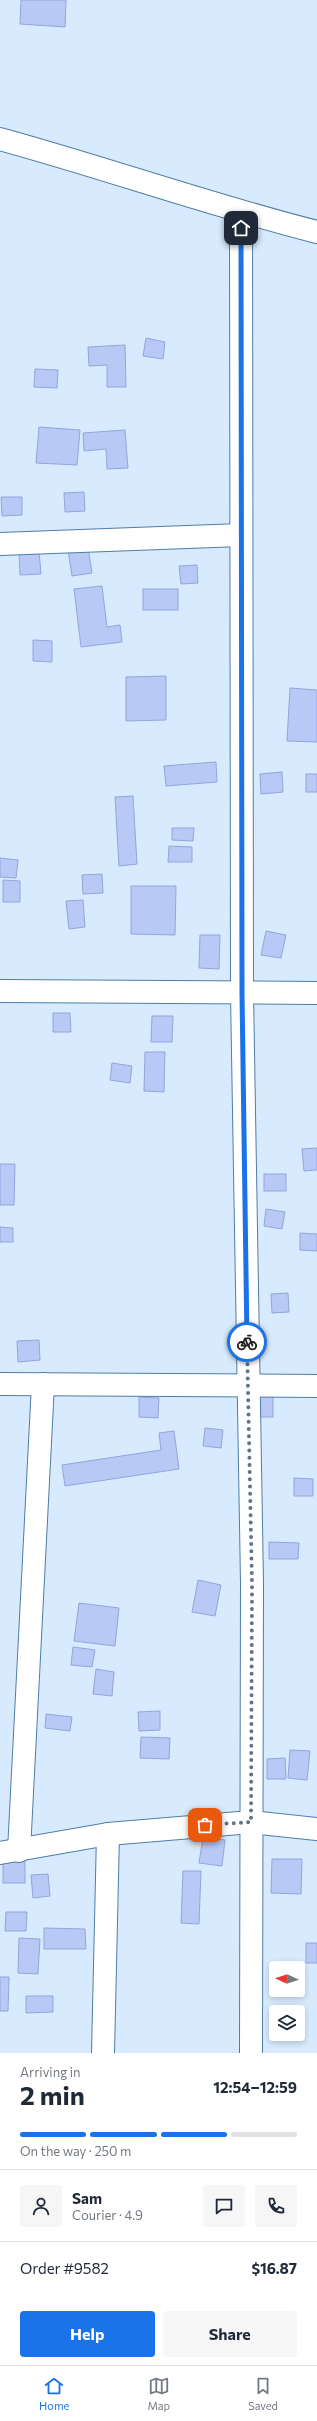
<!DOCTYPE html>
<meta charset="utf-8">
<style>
:root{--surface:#fff;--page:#f6f6f7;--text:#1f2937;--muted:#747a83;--line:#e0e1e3;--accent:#1a73e8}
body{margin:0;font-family:Commissioner,sans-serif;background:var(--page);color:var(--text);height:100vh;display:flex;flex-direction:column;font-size:15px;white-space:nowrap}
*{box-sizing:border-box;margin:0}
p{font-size:13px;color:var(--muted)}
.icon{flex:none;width:22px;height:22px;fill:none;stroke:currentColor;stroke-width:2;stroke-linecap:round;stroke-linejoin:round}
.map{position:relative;height:2053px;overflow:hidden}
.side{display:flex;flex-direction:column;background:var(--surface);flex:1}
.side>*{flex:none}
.needle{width:26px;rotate:274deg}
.buttons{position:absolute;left:269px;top:1961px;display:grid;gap:8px}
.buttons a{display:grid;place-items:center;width:36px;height:36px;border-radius:4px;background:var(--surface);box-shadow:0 2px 6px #0003;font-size:20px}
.pin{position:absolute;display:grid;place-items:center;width:34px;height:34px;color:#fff;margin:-17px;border-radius:8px;box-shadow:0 2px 6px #0006}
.courier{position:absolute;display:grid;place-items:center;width:40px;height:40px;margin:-20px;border:3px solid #1a73e8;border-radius:50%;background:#fff;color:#222;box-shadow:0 1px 5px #0007}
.headline em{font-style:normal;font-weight:700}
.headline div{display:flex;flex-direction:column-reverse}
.headline{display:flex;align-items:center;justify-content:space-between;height:68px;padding:0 20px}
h1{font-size:26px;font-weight:700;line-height:30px}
.bar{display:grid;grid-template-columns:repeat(4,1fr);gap:6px 4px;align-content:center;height:48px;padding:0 20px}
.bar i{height:5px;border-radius:3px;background:var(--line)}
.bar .selected{background:var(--accent)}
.bar p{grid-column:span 4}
.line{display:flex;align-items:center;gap:10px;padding:0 20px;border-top:1px solid var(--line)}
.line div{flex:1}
.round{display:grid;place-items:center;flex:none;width:42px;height:42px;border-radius:4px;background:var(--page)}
.button{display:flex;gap:8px;margin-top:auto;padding:8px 20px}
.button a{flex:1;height:46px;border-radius:4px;background:var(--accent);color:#fff;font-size:16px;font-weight:700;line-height:46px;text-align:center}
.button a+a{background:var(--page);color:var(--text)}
.tab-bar{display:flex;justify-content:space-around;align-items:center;height:56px;border-top:1px solid var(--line);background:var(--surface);font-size:11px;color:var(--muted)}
.tab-bar a{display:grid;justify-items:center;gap:2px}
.tab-bar .selected{color:var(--accent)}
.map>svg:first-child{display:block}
.building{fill:#b8c9f5;stroke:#91a6dd}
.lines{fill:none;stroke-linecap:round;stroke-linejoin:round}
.minor-casing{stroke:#4f7da8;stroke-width:24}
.minor{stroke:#fff;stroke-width:22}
.done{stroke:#617487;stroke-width:4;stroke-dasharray:0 7.2}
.route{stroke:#1a73e8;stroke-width:5}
</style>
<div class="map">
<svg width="317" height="2053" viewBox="0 0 317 2053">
<rect width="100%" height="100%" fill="#d7eafe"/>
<g class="building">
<polygon points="21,0 66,0 65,27 20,24"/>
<polygon points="146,338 165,342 163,359 143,356"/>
<polygon points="125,345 126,387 107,387 107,365 89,366 88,347"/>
<polygon points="35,369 58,370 57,388 34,387"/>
<polygon points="39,427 80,430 77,465 36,463"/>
<polygon points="125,430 128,468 107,469 106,449 84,451 83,433"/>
<polygon points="84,492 85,511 65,512 64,493"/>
<polygon points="1,497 22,497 22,515 2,516"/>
<polygon points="87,541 92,573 72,576 67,544"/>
<polygon points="39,551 41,574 20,575 19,552"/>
<polygon points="197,565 198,583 181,584 179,566"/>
<polygon points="102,586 107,627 120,625 122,642 81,647 74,589"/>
<rect x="143" y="589" width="35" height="21"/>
<polygon points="33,640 52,641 52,662 33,661"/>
<polygon points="166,676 166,720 126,721 126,677"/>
<polygon points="290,688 317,690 317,742 287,741"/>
<polygon points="216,762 217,782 166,786 164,766"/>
<polygon points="282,772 283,792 261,794 260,774"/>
<rect x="306" y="774" width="11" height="18"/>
<polygon points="133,796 137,864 119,866 115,797"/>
<polygon points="172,828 194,828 193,841 172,840"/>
<polygon points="169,846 192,847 192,862 168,862"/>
<polygon points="0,858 18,860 16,878 0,877"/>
<polygon points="102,874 103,893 83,894 82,875"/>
<polygon points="3,880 20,881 20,902 3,902"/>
<polygon points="131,886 176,886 175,935 131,934"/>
<polygon points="83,900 85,927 69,929 66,901"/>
<polygon points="266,931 286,935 281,958 261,955"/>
<polygon points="200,935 220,935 219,969 199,968"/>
<polygon points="53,1013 70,1013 71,1032 53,1032"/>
<polygon points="152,1016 173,1016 172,1042 151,1042"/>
<polygon points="145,1052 165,1052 164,1092 144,1091"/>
<polygon points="112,1063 132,1066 130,1083 110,1080"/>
<polygon points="317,1148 317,1170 304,1171 302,1149"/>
<polygon points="0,1164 15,1164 14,1205 0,1205"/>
<rect x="264" y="1174" width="22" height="17"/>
<polygon points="266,1209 285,1212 282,1229 264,1226"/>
<polygon points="0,1227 13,1228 13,1242 0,1242"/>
<polygon points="300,1233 317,1234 317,1251 300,1250"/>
<polygon points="288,1293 289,1312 272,1313 271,1294"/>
<polygon points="39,1340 40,1360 18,1362 17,1341"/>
<polygon points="253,1391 273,1392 273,1417 252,1417"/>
<polygon points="139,1397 159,1398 158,1418 139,1417"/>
<polygon points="205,1428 223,1430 221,1448 203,1446"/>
<polygon points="174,1431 179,1469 65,1486 62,1465 161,1450 159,1433"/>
<polygon points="294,1478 313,1479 313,1496 294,1496"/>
<polygon points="269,1542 299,1543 298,1559 269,1559"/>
<polygon points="198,1580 221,1585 215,1616 192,1612"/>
<polygon points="79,1603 119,1608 115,1646 74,1641"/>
<polygon points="73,1647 95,1650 92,1667 71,1665"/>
<polygon points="96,1669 114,1672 112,1696 93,1694"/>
<polygon points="160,1711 160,1730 139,1731 138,1712"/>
<polygon points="46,1714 72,1717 70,1731 45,1728"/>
<polygon points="141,1737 170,1738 169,1759 140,1758"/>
<polygon points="290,1750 310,1751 307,1780 288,1778"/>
<polygon points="285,1758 286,1779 267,1779 267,1759"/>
<polygon points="203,1837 225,1840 222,1866 199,1863"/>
<rect x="3" y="1857" width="22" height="26"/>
<polygon points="272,1859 302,1859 301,1894 271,1893"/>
<polygon points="183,1871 201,1871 199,1924 181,1923"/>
<polygon points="48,1874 50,1896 33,1898 31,1875"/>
<polygon points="6,1912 27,1912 26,1931 5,1931"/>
<polygon points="44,1928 85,1929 86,1949 44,1949"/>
<polygon points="19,1938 40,1939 38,1974 18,1973"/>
<rect x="306" y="1943" width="11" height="20"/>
<polygon points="0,1977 9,1977 8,2011 0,2011"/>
<polygon points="26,1996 53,1996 53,2012 26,2013"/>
</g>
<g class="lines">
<g class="minor-casing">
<g id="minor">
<path d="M0 139C106 168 210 205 317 232"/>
<polyline points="241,213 242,993 252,1583 251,2053"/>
<polyline points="0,544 241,535"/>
<polyline points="0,991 317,993"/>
<polyline points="0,1384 317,1386"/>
<polyline points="19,1851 43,1384"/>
<polyline points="0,1853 108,1834 251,1822 317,1829"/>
<polyline points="103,2053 108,1834"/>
</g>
</g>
<use href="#minor" class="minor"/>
</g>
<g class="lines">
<polyline class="done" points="205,1825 251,1822 252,1583 247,1342"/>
<polyline class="route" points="241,228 242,993 247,1342"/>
</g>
</svg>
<div class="buttons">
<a><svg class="needle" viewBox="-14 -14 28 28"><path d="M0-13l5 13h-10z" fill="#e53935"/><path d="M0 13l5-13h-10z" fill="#747a83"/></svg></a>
<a><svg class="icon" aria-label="layers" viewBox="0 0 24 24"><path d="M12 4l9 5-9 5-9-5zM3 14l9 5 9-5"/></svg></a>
</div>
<div class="pin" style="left:205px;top:1825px;background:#ea580c"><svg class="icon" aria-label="bag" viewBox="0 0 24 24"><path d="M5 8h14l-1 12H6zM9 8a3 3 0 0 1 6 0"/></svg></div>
<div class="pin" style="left:241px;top:228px;background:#1f2937"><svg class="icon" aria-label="home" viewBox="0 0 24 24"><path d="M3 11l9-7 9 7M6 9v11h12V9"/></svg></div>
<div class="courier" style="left:247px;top:1342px"><svg class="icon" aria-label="bike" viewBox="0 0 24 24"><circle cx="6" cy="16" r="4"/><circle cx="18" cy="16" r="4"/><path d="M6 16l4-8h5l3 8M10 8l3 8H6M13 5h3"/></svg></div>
</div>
<section class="side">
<div class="headline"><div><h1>2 min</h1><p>Arriving in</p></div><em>12:54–12:59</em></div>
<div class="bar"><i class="selected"></i><i class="selected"></i><i class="selected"></i><i></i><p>On the way · 250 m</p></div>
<div class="line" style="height:72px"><a class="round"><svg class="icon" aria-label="person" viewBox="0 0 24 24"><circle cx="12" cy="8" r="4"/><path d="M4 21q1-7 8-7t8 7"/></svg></a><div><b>Sam</b><p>Courier · 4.9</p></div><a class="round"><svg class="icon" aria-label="chat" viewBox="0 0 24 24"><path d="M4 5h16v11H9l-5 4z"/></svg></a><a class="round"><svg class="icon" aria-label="phone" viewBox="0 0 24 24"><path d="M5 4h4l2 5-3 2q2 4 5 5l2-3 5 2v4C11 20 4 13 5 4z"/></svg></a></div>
<div class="line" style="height:52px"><div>Order #9582</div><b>$16.87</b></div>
<div class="button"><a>Help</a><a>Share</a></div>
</section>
<nav class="tab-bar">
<a class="selected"><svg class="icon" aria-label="home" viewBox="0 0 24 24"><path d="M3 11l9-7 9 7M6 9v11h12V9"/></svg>Home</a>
<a><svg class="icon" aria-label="map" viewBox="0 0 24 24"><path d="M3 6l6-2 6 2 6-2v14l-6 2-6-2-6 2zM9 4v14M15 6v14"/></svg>Map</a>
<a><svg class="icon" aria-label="saved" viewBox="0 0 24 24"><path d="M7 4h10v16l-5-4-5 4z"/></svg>Saved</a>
</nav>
